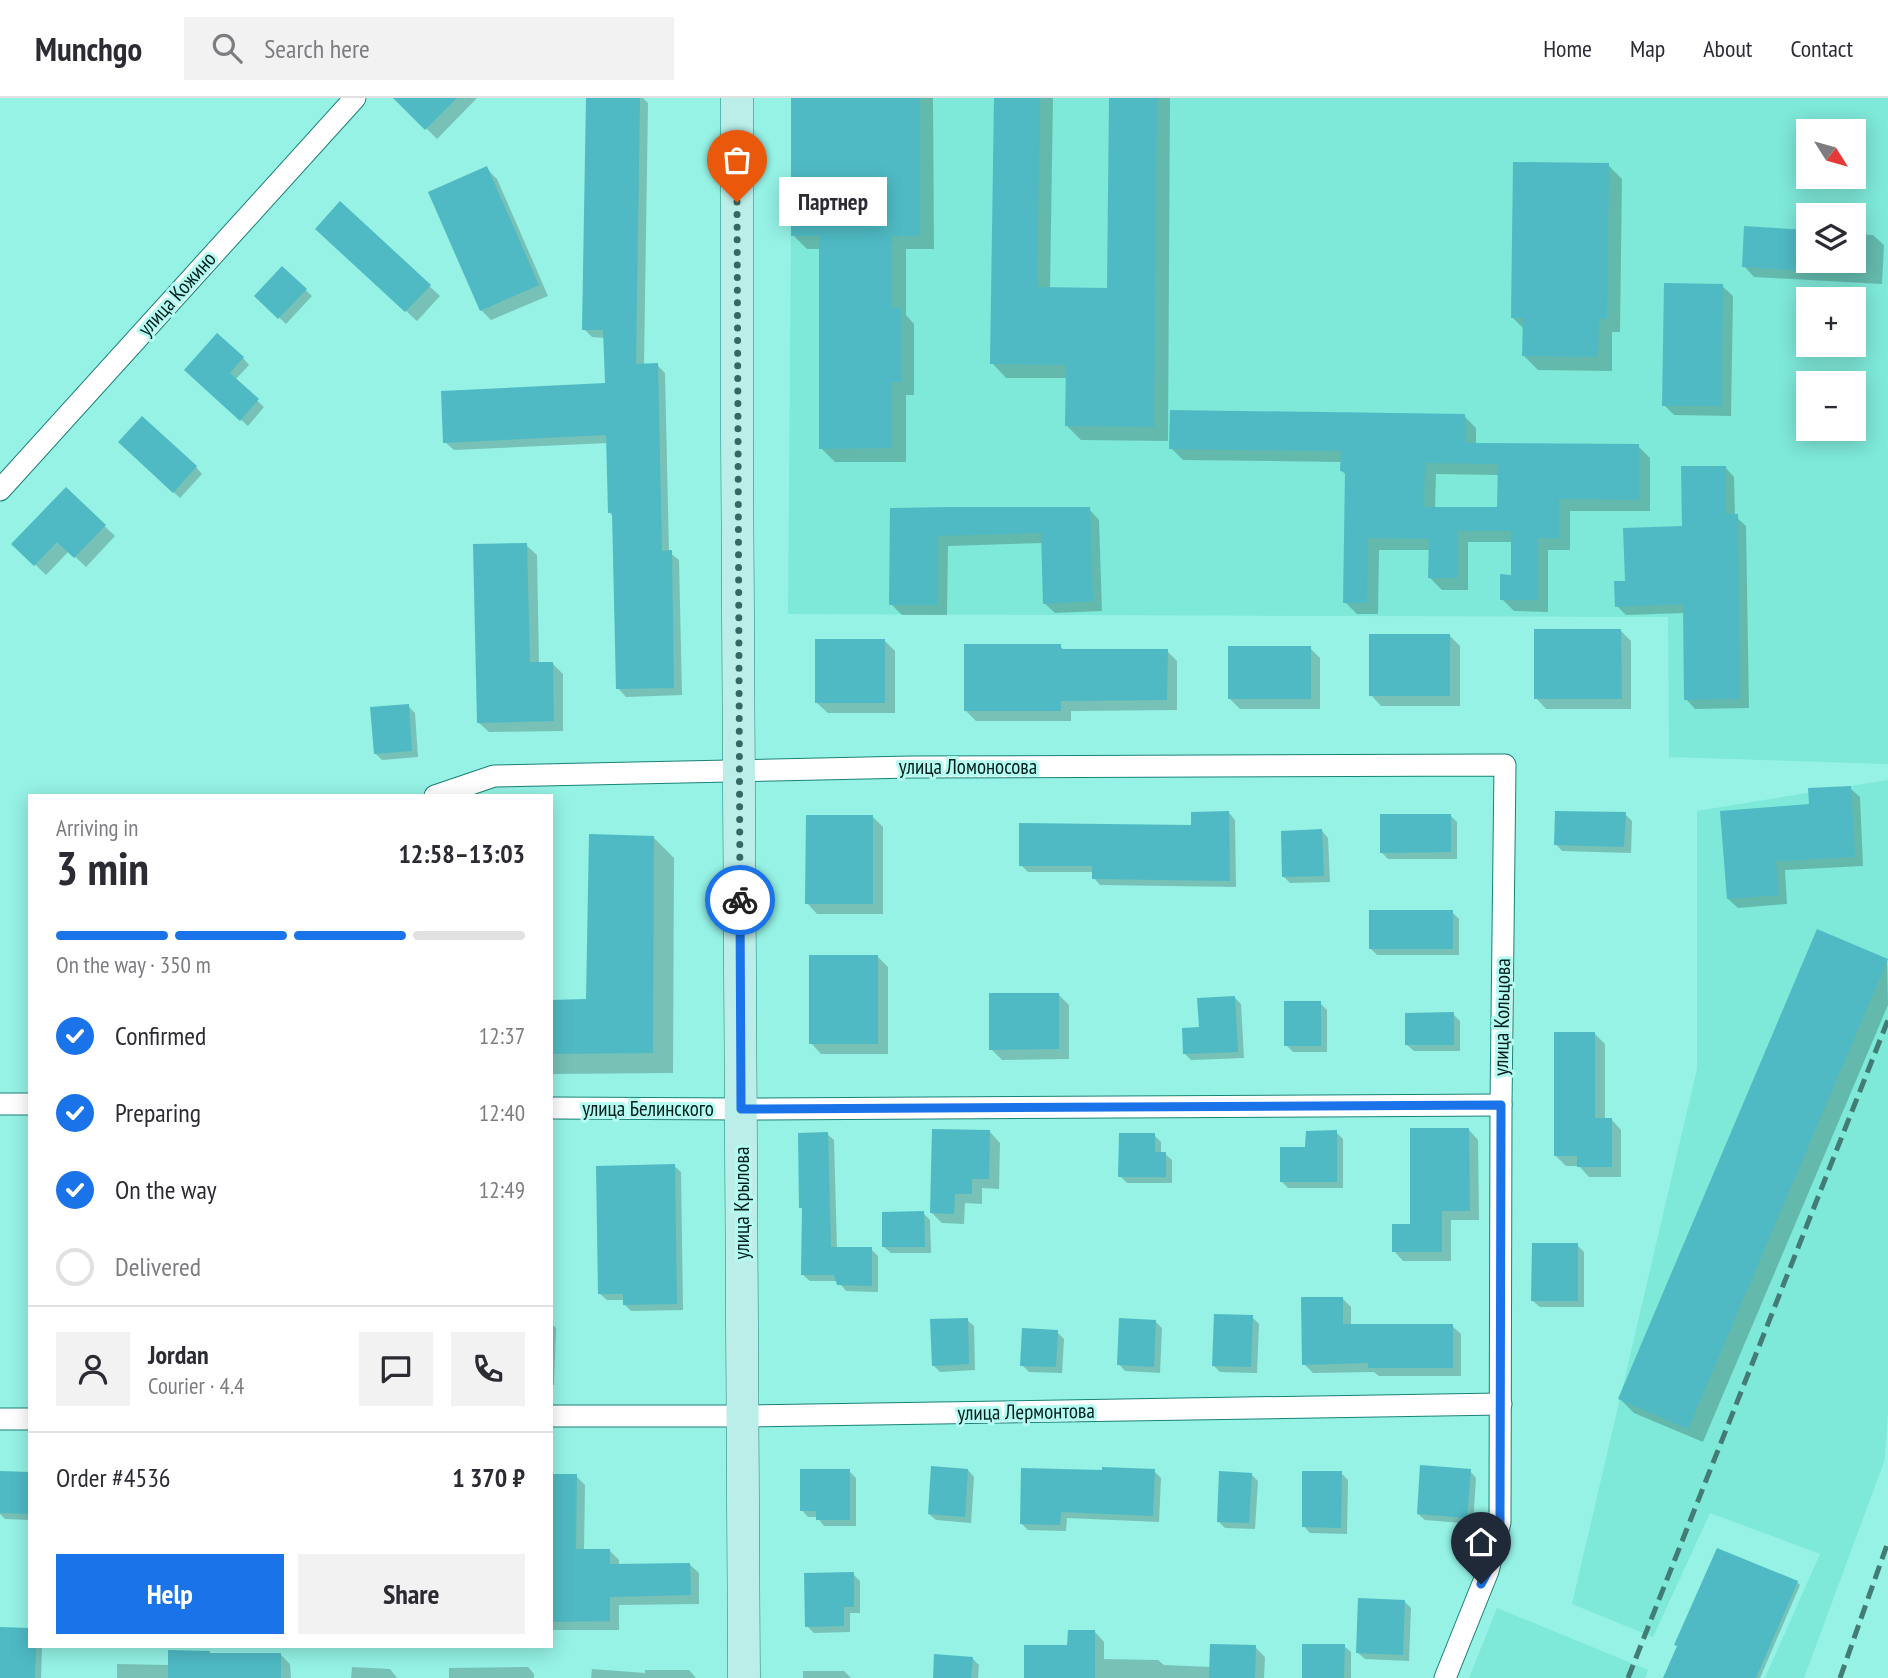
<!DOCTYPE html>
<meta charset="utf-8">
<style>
:root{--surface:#fff;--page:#f2f2f3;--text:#2b2b33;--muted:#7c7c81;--line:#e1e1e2;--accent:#1a73e8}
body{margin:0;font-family:"PT Sans Narrow",sans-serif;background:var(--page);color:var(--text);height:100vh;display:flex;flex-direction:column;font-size:26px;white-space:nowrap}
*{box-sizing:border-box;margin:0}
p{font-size:23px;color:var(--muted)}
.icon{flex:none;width:38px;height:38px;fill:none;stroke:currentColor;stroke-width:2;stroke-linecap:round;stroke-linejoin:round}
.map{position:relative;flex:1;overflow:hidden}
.details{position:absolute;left:28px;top:696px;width:525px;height:854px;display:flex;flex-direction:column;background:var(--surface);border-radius:0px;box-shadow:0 4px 18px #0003}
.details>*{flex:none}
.needle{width:46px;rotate:127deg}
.tools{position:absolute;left:1796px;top:21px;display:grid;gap:14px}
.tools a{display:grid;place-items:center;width:70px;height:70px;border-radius:0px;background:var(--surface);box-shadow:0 4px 18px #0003;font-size:35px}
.pin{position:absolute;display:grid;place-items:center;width:60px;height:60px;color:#fff;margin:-72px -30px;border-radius:50% 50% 50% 0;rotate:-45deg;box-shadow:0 0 7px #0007}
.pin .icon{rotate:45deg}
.courier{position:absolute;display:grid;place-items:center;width:70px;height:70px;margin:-35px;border:5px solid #1a73e8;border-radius:50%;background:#fff;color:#222;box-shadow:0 2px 9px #0007}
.bubble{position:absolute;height:49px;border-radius:0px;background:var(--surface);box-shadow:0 4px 18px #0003;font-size:23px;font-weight:700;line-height:49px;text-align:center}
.headline em{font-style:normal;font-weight:700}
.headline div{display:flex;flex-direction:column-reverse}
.headline{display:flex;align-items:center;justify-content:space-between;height:119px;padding:0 28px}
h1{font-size:46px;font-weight:700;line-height:52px}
.bar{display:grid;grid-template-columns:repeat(4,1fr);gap:10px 7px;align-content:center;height:84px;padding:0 28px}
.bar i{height:9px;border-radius:5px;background:var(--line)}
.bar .current{background:var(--accent)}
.bar p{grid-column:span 4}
.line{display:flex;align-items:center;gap:18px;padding:0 28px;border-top:2px solid var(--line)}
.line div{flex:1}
.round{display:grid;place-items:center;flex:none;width:74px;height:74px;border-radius:0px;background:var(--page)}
ol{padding:0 28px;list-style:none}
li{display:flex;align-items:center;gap:21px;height:77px}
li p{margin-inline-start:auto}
li .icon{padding:7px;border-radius:50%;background:var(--accent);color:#fff;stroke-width:4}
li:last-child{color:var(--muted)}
li i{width:38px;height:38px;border:4px solid var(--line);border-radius:50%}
.cta{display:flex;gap:14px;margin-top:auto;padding:14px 28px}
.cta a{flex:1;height:80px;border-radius:0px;background:var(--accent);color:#fff;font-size:28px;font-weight:700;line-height:80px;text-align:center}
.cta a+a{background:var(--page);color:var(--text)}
header{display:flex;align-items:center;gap:42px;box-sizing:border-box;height:98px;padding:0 35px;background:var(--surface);border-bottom:2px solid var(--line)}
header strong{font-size:33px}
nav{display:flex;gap:38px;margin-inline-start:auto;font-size:24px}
.search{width:490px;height:63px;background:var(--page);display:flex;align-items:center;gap:18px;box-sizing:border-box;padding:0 24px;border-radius:0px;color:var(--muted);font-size:26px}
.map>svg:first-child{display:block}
.built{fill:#7ee8d9;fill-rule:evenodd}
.shadow{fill:#0003;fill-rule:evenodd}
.building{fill:#4fbac4;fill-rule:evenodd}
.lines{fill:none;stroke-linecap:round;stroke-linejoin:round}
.street-casing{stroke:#1a8278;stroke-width:23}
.secondary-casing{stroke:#1a8278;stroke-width:33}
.street{stroke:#fff;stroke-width:21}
.secondary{stroke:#bbeee9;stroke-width:32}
.rail{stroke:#437c75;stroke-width:5;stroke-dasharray:14 7;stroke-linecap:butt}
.done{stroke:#356862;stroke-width:7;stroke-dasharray:0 12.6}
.route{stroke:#1a73e8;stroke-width:9}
.labels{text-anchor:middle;stroke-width:6;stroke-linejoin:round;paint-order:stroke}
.street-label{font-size:21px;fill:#011e1b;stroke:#b4fcf1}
</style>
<header>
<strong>Munchgo</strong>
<div class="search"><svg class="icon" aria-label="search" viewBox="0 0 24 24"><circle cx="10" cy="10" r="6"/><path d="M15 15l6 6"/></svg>Search here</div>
<nav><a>Home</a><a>Map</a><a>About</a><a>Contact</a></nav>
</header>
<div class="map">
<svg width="1888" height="1580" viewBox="0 0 1888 1580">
<rect width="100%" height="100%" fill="#95f2e5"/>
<g class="built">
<path d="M792 0H1888V666L1669 659 1668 519 788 516ZM1808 33H1853V79H1808ZM1808 117H1853V163H1808ZM1808 201H1853V247H1808ZM1808 285H1853V331H1808Z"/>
<polygon points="1888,682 1888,1313 1885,1361 1804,1580 1765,1580 1820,1456 1710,1415 1653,1539 1572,1506 1697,971 1697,713"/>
<polygon points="1497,1510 1648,1572 1645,1580 1469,1580"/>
</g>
<g class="shadow">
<polygon points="396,0 477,0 437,41"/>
<polygon points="587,0 643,0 648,5 644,267 657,267 665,275 669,454 679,462 682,597 626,599 618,590 614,419 609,414 608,345 454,352 445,344 606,286 605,240 592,239 584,231"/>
<polygon points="793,0 933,0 934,151 906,151 906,217 914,226 914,297 906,297 906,364 835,364 821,350 821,151 807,151 793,137"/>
<polygon points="996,0 1053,0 1050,191 1108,192 1111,0 1170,0 1168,343 1081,342 1067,328 1068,280 1006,280 992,265"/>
<polygon points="1608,67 1622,81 1620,234 1612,234 1612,273 1538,272 1524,258 1524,231 1513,220"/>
<polygon points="487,71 497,81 548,198 491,222 481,212"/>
<polygon points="1853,136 1873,137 1884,147 1882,186 1754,179 1744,168 1808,163 1853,163"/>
<polygon points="328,141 429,188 440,198 417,223"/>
<polygon points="282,170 312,198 286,226 256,198"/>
<polygon points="1722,188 1733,198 1731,318 1674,317 1664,307"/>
<polygon points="243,260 249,267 235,282 264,309 248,328 193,279"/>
<path d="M1464 318 1476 330V347L1638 348 1650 360V413H1570V452H1548V514L1514 513 1502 501 1513 478V444H1468V492H1442L1430 480V452H1379L1378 516H1357L1345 504 1346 377 1342 373V364L1183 362 1171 350ZM1436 376 1499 377V411H1435Z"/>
<polygon points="120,344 196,369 202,376 180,400"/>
<polygon points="1725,369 1734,379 1735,418 1746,428 1749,610 1695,611 1686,601 1685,515 1626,517 1617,508 1683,429"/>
<polygon points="66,392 115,438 86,469 69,453 46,477 14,446"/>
<polygon points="1089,411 1099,422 1102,513 1055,515 1044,505 1043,445 948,448 947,517 902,517 891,506 891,412"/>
<polygon points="526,447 537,457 539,566 552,565 563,576 563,633 489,634 478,624"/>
<polygon points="1621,533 1631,543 1631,611 1546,611 1536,600"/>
<polygon points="1450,538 1460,548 1460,608 1381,608 1371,597"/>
<polygon points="885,543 895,553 895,615 828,615 817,605"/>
<polygon points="1060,548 1065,553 1167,553 1177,563 1177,612 1071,613 1071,623 976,623 965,612"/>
<polygon points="1310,550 1320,560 1320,611 1240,611 1230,601"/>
<polygon points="408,608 415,615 418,659 382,662 375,655"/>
<polygon points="1850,690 1860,699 1863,768 1785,772 1787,806 1738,810 1728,801 1811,708"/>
<polygon points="1229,715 1235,722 1236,789 1100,787 1094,780 1094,774 1028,774 1021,767 1193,729"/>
<polygon points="1625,716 1632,723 1631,755 1562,753 1556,746"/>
<polygon points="1451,718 1457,724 1457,761 1388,761 1381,754"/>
<polygon points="873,719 883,729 883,816 817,816 807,805"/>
<polygon points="1322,733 1328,740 1330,784 1290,785 1283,778"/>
<polygon points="653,739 674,760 673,975 551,976 551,903 588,903"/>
<polygon points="1452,814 1459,821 1459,857 1377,857 1371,851"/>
<polygon points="878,859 888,869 888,956 821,956 811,945"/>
<polygon points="1887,863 1888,907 1703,1344 1634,1315 1620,1301"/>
<polygon points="1058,896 1069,907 1069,961 1002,962 991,951"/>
<polygon points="1234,899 1241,906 1244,960 1191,962 1185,956 1200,930"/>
<polygon points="1320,905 1327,912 1327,954 1293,954 1286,947"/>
<polygon points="1453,916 1460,923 1460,953 1414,953 1407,947"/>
<polygon points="1595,936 1605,946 1605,1021 1611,1021 1621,1032 1621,1079 1589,1079 1579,1068 1566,1068 1556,1058"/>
<polygon points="1469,1032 1478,1042 1479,1122 1451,1122 1451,1163 1403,1163 1394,1153 1412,1128"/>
<polygon points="990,1034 1000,1045 999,1091 982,1090 982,1106 965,1105 964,1126 942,1125 932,1115"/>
<polygon points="1336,1034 1343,1041 1343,1090 1288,1090 1282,1084 1307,1051"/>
<polygon points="827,1036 834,1042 837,1151 871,1151 878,1158 878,1194 846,1193 838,1183 810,1183 803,1177 804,1113 801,1109"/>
<polygon points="1154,1037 1161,1044 1161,1056 1165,1056 1172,1062 1172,1085 1127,1085 1120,1078"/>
<polygon points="674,1068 681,1074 683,1212 631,1213 624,1206 624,1202 607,1202 600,1196"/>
<polygon points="923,1115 930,1122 931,1155 891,1155 884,1149"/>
<polygon points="1577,1147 1584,1154 1584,1209 1540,1209 1533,1203"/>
<polygon points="1342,1200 1351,1209 1351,1228 1452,1228 1461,1236 1461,1278 1379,1278 1374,1274 1313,1275 1304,1266"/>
<polygon points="1252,1219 1259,1226 1257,1275 1220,1274 1213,1267"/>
<polygon points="967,1222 974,1228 975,1272 940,1274 933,1267"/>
<polygon points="1155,1223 1162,1230 1160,1275 1125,1273 1119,1266"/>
<polygon points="551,1225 556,1230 554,1287 551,1287"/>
<polygon points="1057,1234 1064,1241 1062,1275 1029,1274 1022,1267"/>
<polygon points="968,1372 974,1379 971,1425 936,1422 929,1416"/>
<polygon points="849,1373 856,1380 856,1428 824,1428 817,1419 808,1419 802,1412"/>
<polygon points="1154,1373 1161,1380 1159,1424 1067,1420 1066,1433 1028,1432 1022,1426"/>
<polygon points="1470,1373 1476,1380 1473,1426 1425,1422 1418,1416"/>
<polygon points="0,1375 30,1376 30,1422 5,1421 0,1416"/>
<polygon points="1341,1375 1348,1382 1347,1436 1310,1435 1304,1428"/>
<polygon points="1251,1376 1258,1383 1255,1431 1225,1430 1218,1423"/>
<polygon points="551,1378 576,1378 585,1387 584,1453 610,1453 619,1462 619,1468 689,1466 699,1475 699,1506 619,1507 619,1532 552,1532"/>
<polygon points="853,1476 860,1483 860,1515 850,1515 850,1534 814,1535 807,1528"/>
<polygon points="1797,1484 1800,1487 1760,1580 1665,1580"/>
<polygon points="1404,1503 1411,1510 1409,1563 1365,1561 1358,1555"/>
<polygon points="1095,1534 1104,1544 1104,1561 1158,1562 1164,1567 1211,1569 1255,1549 1265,1559 1264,1580 1026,1580 1069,1549"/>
<polygon points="1344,1548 1351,1554 1351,1580 1304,1580"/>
<polygon points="30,1549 42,1549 41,1580 0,1580 0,1559"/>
<polygon points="280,1556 290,1566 291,1580 117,1580 117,1566 170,1567 211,1557"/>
<polygon points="972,1560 979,1567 978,1580 935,1580"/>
<polygon points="352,1569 390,1571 397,1580 351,1580"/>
<polygon points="528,1569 534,1576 534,1580 449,1580 449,1570"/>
<polygon points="592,1571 645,1575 645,1572 689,1572 696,1580 591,1580"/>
<polygon points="803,1573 844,1573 851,1580 803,1580"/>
</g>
<g class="building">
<polygon points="393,0 457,0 425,32"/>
<polygon points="586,0 640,0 636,266 658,265 662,453 672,452 674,590 616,591 612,415 608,415 606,337 443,345 441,293 605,285 603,232 582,232"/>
<polygon points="791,0 920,0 920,138 892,138 892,210 901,210 901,284 892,284 892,350 819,351 819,138 791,138"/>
<polygon points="994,0 1040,0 1037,189 1107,190 1109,0 1157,0 1154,329 1065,328 1066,267 990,266"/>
<polygon points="1513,64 1609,65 1607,221 1599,221 1598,259 1522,258 1523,220 1511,220"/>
<polygon points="487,68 539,187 480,213 428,94"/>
<polygon points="340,103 431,187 405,214 315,131"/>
<polygon points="1744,128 1808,132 1808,173 1742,169"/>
<polygon points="282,168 307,191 278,221 254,198"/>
<polygon points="1664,185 1723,186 1721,308 1662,308"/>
<polygon points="217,235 244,259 230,275 259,301 240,323 184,272"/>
<path d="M1170 312 1465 316V345L1639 346V402L1559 401V440H1537V502H1500V476L1511 477V433H1457V480H1428L1429 441 1368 440 1367 505H1343L1345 374 1340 373 1341 353 1169 351ZM1425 365 1498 366 1497 409H1424Z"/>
<polygon points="142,318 197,368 173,395 118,344"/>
<polygon points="1681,368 1726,368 1726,416 1738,416 1740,601 1684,602 1683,506 1615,509 1614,483 1625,483 1623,430 1682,428"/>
<polygon points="66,389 106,427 74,460 57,444 34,468 11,446"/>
<polygon points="951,409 1090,409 1093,503 1043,506 1041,435 938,438 937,507 889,507 890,410"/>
<polygon points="527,445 530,564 553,564 554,623 477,625 473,446"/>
<polygon points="1534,531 1621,531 1622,601 1534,601"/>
<rect x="1369" y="536" width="81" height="62"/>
<rect x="815" y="541" width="70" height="64"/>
<polygon points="964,546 1061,546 1061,551 1168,551 1167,602 1061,603 1061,613 964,613"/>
<rect x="1228" y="548" width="83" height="53"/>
<polygon points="409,606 412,653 374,656 370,609"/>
<polygon points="1851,688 1855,759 1776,763 1779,797 1727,801 1720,713 1809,706 1808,690"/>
<polygon points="1229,713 1230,783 1092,781 1092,768 1019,768 1019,725 1191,727 1191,714"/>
<polygon points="1555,713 1626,714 1624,749 1554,747"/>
<polygon points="1380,716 1451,716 1451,754 1380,755"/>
<polygon points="806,717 873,717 873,806 805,806"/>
<polygon points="1322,731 1324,778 1282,779 1281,733"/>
<polygon points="589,736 654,738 653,955 551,956 551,902 586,901"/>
<rect x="1369" y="812" width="84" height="39"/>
<polygon points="1817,831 1888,861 1688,1331 1618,1301"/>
<rect x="809" y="857" width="69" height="89"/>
<polygon points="989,895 1059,895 1059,951 989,952"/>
<polygon points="1235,898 1238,954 1183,956 1182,930 1199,929 1197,900"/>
<rect x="1284" y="903" width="37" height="45"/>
<polygon points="1454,914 1454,947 1405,947 1405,915"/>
<polygon points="1554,934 1595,934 1595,1020 1612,1020 1612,1069 1577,1069 1577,1058 1554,1058"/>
<polygon points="1410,1030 1469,1030 1470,1113 1442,1113 1442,1154 1392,1154 1392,1126 1410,1126"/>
<polygon points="932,1031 990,1032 989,1081 972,1081 972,1096 955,1096 954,1116 930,1115"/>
<polygon points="1337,1032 1337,1084 1280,1084 1280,1049 1305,1049 1306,1033"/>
<polygon points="828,1034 831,1149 872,1149 872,1188 837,1187 834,1177 801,1177 802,1110 799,1110 798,1035"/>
<polygon points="1119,1035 1155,1035 1155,1054 1166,1054 1166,1079 1118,1079"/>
<polygon points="675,1066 677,1206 623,1207 623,1196 598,1196 596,1068"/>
<polygon points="924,1113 925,1149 882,1149 882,1114"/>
<polygon points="1532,1145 1578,1145 1578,1203 1531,1203"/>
<polygon points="1301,1199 1343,1199 1343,1226 1453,1226 1453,1270 1368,1270 1368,1265 1302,1267"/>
<polygon points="1214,1216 1253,1217 1251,1269 1212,1268"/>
<polygon points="968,1220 969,1266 932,1268 930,1221"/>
<polygon points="1119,1220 1156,1222 1154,1269 1117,1267"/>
<polygon points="1022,1230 1058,1232 1056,1269 1020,1268"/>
<polygon points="1420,1367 1471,1371 1467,1420 1417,1416"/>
<polygon points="931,1368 968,1371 965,1419 928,1416"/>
<polygon points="1102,1369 1155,1371 1153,1418 1061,1414 1060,1427 1020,1426 1021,1370 1102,1372"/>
<polygon points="800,1371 850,1371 850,1422 816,1422 816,1413 800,1413"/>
<polygon points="0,1373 30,1374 30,1416 0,1415"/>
<polygon points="1219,1373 1252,1375 1249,1425 1217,1424"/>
<polygon points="1302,1373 1342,1373 1341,1430 1302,1429"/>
<polygon points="551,1376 577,1376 576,1451 610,1451 610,1466 690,1465 691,1497 610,1499 610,1523 551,1524"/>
<polygon points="1717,1450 1798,1483 1756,1580 1663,1580 1677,1548 1674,1547"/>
<polygon points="854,1474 854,1509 844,1509 844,1528 805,1529 804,1475"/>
<polygon points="1358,1500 1405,1502 1403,1557 1356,1555"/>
<polygon points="0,1529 30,1530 30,1549 36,1549 35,1580 0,1580"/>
<polygon points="1068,1532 1095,1532 1095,1580 1024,1580 1024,1547 1067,1547"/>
<polygon points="1210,1546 1256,1547 1255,1580 1209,1580"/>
<polygon points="1302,1546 1345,1546 1344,1580 1302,1580"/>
<polygon points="168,1552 210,1553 210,1555 281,1555 281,1580 168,1580"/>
<polygon points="934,1556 973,1559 971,1580 933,1580"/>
</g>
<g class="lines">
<g class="street-casing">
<g id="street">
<polyline points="0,392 355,0"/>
<polyline points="435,698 494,678 911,669 1505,667 1501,1007 1500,1424 1488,1473 1445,1580"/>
<polyline points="0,1006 30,1006"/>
<polyline points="551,1010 741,1011 1501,1007"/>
<polyline points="551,1318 743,1318 1501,1306"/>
<polyline points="0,1321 30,1321"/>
</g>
</g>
<g class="secondary-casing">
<polyline id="secondary" points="737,0 737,338 744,1580"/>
</g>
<use href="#street" class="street"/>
<use href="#secondary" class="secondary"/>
<g class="rail">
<polyline points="1628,1580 1888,922"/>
<polyline points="1840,1580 1888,1444"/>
</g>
</g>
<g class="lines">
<polyline class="done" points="737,104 740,802"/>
<polyline class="route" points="740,802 741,1011 1501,1007 1500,1424 1488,1473 1481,1486"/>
</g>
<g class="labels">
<g class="street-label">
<text transform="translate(177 196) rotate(-48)" y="7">улица Кожино</text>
<text x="968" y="676">улица Ломоносова</text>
<text transform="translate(1502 919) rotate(-89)" y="7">улица Кольцова</text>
<text x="648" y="1018">улица Белинского</text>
<text transform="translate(742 1105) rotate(-90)" y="7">улица Крылова</text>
<text transform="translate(1026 1314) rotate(-1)" y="7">улица Лермонтова</text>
</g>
</g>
</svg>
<div class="tools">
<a><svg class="needle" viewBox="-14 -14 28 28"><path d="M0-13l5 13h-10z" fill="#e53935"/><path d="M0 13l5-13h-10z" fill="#7c7c81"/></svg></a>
<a><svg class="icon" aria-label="layers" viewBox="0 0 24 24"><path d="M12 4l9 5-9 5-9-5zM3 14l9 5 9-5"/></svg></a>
<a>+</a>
<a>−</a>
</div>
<div class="pin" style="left:737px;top:104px;background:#ea580c"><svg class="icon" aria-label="bag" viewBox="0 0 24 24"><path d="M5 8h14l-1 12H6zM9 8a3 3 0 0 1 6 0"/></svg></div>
<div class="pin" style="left:1481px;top:1486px;background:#1f2937"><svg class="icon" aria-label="home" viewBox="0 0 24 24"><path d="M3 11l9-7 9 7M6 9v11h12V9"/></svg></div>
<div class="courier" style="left:740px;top:802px"><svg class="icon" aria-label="bike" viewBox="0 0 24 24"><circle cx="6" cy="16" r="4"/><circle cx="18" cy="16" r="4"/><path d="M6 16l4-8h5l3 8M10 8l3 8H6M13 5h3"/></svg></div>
<div class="bubble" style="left:779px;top:79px;width:108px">Партнер</div>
<section class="details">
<div class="headline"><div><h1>3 min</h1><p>Arriving in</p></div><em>12:58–13:03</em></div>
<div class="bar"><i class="current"></i><i class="current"></i><i class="current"></i><i></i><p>On the way · 350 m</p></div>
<ol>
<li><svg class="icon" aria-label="check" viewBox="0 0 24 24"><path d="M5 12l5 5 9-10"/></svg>Confirmed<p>12:37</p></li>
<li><svg class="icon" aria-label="check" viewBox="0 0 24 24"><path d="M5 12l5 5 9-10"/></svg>Preparing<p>12:40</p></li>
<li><svg class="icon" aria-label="check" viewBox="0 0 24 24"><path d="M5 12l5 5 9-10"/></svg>On the way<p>12:49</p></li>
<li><i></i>Delivered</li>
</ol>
<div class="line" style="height:126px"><a class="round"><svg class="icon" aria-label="person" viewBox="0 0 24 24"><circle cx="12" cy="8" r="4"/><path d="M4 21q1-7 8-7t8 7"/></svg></a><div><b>Jordan</b><p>Courier · 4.4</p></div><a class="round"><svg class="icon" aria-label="chat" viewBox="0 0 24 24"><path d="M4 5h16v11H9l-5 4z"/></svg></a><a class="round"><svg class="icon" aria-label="phone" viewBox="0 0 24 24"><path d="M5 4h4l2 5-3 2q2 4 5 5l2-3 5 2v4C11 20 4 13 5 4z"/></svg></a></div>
<div class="line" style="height:91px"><div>Order #4536</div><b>1 370 ₽</b></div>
<div class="cta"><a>Help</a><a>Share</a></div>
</section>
</div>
